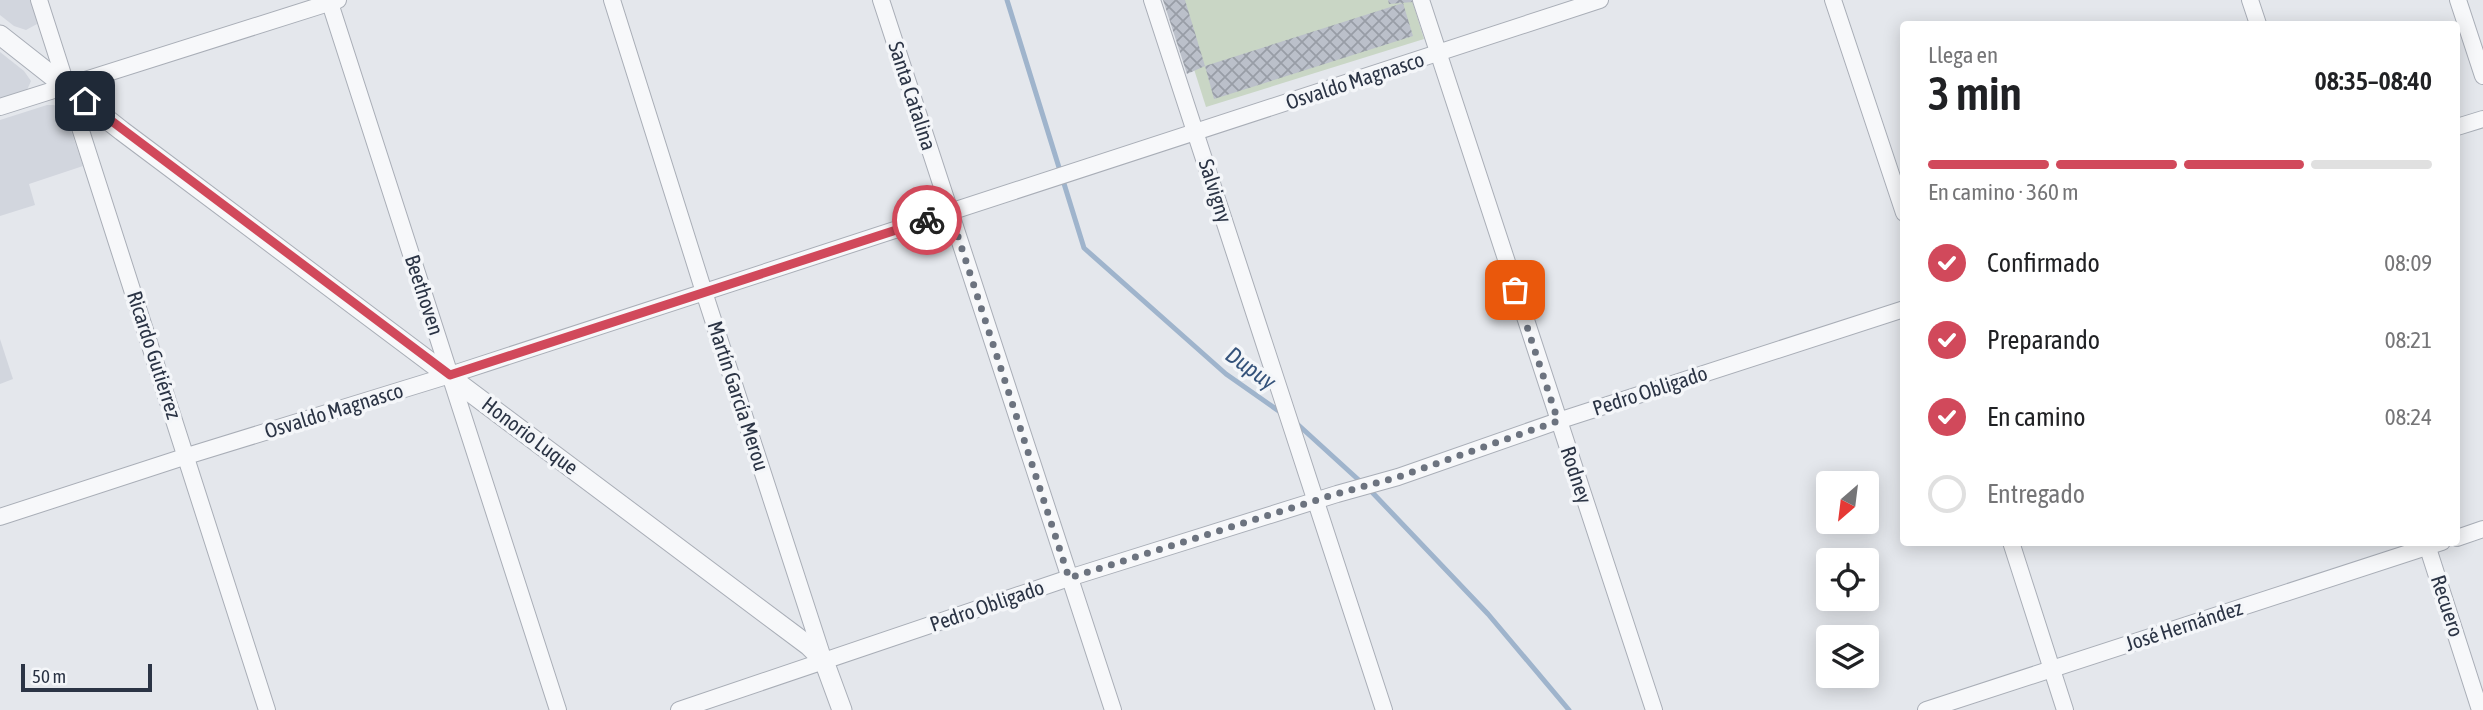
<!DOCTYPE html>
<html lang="es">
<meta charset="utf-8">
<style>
:root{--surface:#fff;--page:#f2f2f2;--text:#202124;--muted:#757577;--line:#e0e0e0;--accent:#d1495b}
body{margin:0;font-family:"Asap Condensed",sans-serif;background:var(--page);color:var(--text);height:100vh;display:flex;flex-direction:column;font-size:26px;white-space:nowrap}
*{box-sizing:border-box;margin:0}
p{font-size:23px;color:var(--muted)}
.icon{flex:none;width:38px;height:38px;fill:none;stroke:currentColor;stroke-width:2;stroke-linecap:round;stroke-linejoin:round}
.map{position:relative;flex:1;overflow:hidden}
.drawer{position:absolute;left:1900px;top:21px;width:560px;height:525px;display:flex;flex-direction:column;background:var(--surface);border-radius:7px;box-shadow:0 4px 18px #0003}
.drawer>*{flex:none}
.needle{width:46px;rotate:208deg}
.buttons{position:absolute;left:1816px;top:471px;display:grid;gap:14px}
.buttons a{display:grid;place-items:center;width:63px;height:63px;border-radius:7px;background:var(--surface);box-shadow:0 4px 18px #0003;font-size:35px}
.scale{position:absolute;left:21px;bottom:18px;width:131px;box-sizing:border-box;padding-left:7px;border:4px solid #2b3445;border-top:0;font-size:19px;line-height:24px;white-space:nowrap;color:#2b3445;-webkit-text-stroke:5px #f4f6f9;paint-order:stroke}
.pin{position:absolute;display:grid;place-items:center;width:60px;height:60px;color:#fff;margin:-30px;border-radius:14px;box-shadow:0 4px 10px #0006}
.courier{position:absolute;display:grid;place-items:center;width:70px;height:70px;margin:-35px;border:5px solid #d1495b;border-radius:50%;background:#fff;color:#222;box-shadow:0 2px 9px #0007}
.headline em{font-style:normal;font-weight:600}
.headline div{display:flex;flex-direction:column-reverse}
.headline{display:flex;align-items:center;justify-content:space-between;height:119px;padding:0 28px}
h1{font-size:46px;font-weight:600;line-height:52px}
.bar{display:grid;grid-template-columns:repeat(4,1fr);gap:10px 7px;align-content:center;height:84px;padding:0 28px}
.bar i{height:9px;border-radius:5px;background:var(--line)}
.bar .on{background:var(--accent)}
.bar p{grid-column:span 4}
ol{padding:0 28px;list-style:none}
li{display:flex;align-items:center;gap:21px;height:77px}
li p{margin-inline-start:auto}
li .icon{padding:7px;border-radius:50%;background:var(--accent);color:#fff;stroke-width:4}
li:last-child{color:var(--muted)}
li i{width:38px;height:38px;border:4px solid var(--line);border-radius:50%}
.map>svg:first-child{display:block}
.built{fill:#d2d6de}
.park{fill:#c9d6c5}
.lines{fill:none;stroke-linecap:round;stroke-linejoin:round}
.stream{stroke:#9fb4cc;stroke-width:5}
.building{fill:url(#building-cross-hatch)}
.minor-casing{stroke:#a9aeb7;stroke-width:18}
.tertiary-casing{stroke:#a9aeb7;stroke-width:21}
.minor{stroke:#f7f8fa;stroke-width:16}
.tertiary{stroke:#f7f8fa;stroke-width:19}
.done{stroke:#6c737f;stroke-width:7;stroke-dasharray:0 12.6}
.route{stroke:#d1495b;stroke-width:9}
.labels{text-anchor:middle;stroke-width:7;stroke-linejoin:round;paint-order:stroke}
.street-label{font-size:21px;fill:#2b3445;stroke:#f4f6f9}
.water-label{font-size:23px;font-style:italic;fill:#34527a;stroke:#f4f6f9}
</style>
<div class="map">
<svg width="2483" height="710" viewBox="0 0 2483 710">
<defs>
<pattern id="building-cross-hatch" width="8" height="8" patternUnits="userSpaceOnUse" patternTransform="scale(1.75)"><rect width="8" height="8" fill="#bbc0ca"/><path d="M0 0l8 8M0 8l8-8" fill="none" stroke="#989da6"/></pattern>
</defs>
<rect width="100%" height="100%" fill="#e4e7ec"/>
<g class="built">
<polygon points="0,0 34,0 37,24 26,30 14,26 0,15"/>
<polygon points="0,52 24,71 31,81 27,90 0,101"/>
<polygon points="47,105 54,105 65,113 83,166 29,184 35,205 0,216 0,120"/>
<polygon points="0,339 13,379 0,384"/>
</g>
<polygon class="park" points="1172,0 1412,0 1424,39 1206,107"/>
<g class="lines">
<g class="stream">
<polyline points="1007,0 1084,248 1226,374 1283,414"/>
<polyline points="1294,421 1362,483"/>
<polyline points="1369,489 1488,614 1569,710"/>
</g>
</g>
<g class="building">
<polygon points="1163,0 1185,0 1205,66 1187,74"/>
<polygon points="1388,0 1412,0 1413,2 1389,4"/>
<polygon points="1403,3 1413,36 1214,99 1205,66"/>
</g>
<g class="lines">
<g class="minor-casing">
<g id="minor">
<polyline points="39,0 267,710"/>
<polyline points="329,0 558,710"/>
<polyline points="612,0 704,292 824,661"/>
<polyline points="881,0 1113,710"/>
<polyline points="1152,0 1384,710"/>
<polyline points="1421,0 1654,710"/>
<polyline points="1833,0 1904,213"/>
<polyline points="2250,0 2258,24"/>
<polyline points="2458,0 2483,76"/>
<polyline points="0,107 338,0"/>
<polyline points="2457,127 2483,119"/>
<polyline points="0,517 187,456 450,375 1600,0"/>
<polyline points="2457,538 2483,529"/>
<polyline points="2011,542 2065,710"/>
<polyline points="2426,542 2480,710"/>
<polyline points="679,710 1069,578 1337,494 1398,477 1558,421 1904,309"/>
<polyline points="1926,710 2442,542"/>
</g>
</g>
<g class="tertiary-casing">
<polyline id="tertiary" points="0,35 122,131 809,646 824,661 842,710"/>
</g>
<use href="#minor" class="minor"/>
<use href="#tertiary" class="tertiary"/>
</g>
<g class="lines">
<polyline class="done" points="927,220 950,212 1069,578 1336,494 1398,477 1558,421 1515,290"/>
<polyline class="route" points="85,101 450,375 927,220"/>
</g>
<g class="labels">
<g class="street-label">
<text transform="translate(1355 81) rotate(-18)" y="7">Osvaldo Magnasco</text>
<text transform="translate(912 96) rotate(72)" y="7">Santa Catalina</text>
<text transform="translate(1215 191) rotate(72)" y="7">Salvigny</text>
<text transform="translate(424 295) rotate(72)" y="7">Beethoven</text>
<text transform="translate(154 355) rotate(72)" y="7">Ricardo Gutiérrez</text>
<text transform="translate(1650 391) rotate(-18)" y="7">Pedro Obligado</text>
<text transform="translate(738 396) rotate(72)" y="7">Martín García Merou</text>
<text transform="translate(334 411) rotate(-17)" y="7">Osvaldo Magnasco</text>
<text transform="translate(530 436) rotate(37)" y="7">Honorio Luque</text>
<text transform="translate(1576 475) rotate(72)" y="7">Rodney</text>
<text transform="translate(987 606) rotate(-19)" y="7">Pedro Obligado</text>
<text transform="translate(2447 606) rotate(72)" y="7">Recuero</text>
<text transform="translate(2184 626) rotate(-18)" y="7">José Hernández</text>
</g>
<g class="water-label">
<text transform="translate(1251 368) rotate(36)" y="8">Dupuy</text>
</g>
</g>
</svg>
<div class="buttons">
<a><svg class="needle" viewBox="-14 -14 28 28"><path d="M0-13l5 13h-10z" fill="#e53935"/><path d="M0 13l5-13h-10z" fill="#757577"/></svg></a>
<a><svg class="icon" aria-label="locate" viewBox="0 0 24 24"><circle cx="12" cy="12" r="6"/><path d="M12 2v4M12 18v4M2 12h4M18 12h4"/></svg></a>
<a><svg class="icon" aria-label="layers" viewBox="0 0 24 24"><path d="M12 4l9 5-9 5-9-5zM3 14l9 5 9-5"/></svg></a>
</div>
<div class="scale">50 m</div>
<div class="pin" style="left:1515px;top:290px;background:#ea580c"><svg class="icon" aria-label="bag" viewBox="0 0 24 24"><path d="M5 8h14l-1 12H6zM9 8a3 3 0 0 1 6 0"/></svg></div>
<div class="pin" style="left:85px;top:101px;background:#1f2937"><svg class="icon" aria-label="home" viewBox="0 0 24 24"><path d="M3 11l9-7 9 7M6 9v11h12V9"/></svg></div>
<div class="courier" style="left:927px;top:220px"><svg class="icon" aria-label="bike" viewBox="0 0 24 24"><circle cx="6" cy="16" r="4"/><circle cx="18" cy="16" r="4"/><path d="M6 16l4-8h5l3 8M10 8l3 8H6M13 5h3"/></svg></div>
<section class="drawer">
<div class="headline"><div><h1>3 min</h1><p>Llega en</p></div><em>08:35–08:40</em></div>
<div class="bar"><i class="on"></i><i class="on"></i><i class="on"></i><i></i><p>En camino · 360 m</p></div>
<ol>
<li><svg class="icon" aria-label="check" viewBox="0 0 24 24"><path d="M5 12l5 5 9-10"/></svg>Confirmado<p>08:09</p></li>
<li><svg class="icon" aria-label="check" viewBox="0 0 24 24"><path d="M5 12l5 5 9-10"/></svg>Preparando<p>08:21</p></li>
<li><svg class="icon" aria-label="check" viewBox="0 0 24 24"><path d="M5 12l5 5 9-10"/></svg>En camino<p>08:24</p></li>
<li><i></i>Entregado</li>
</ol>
</section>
</div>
